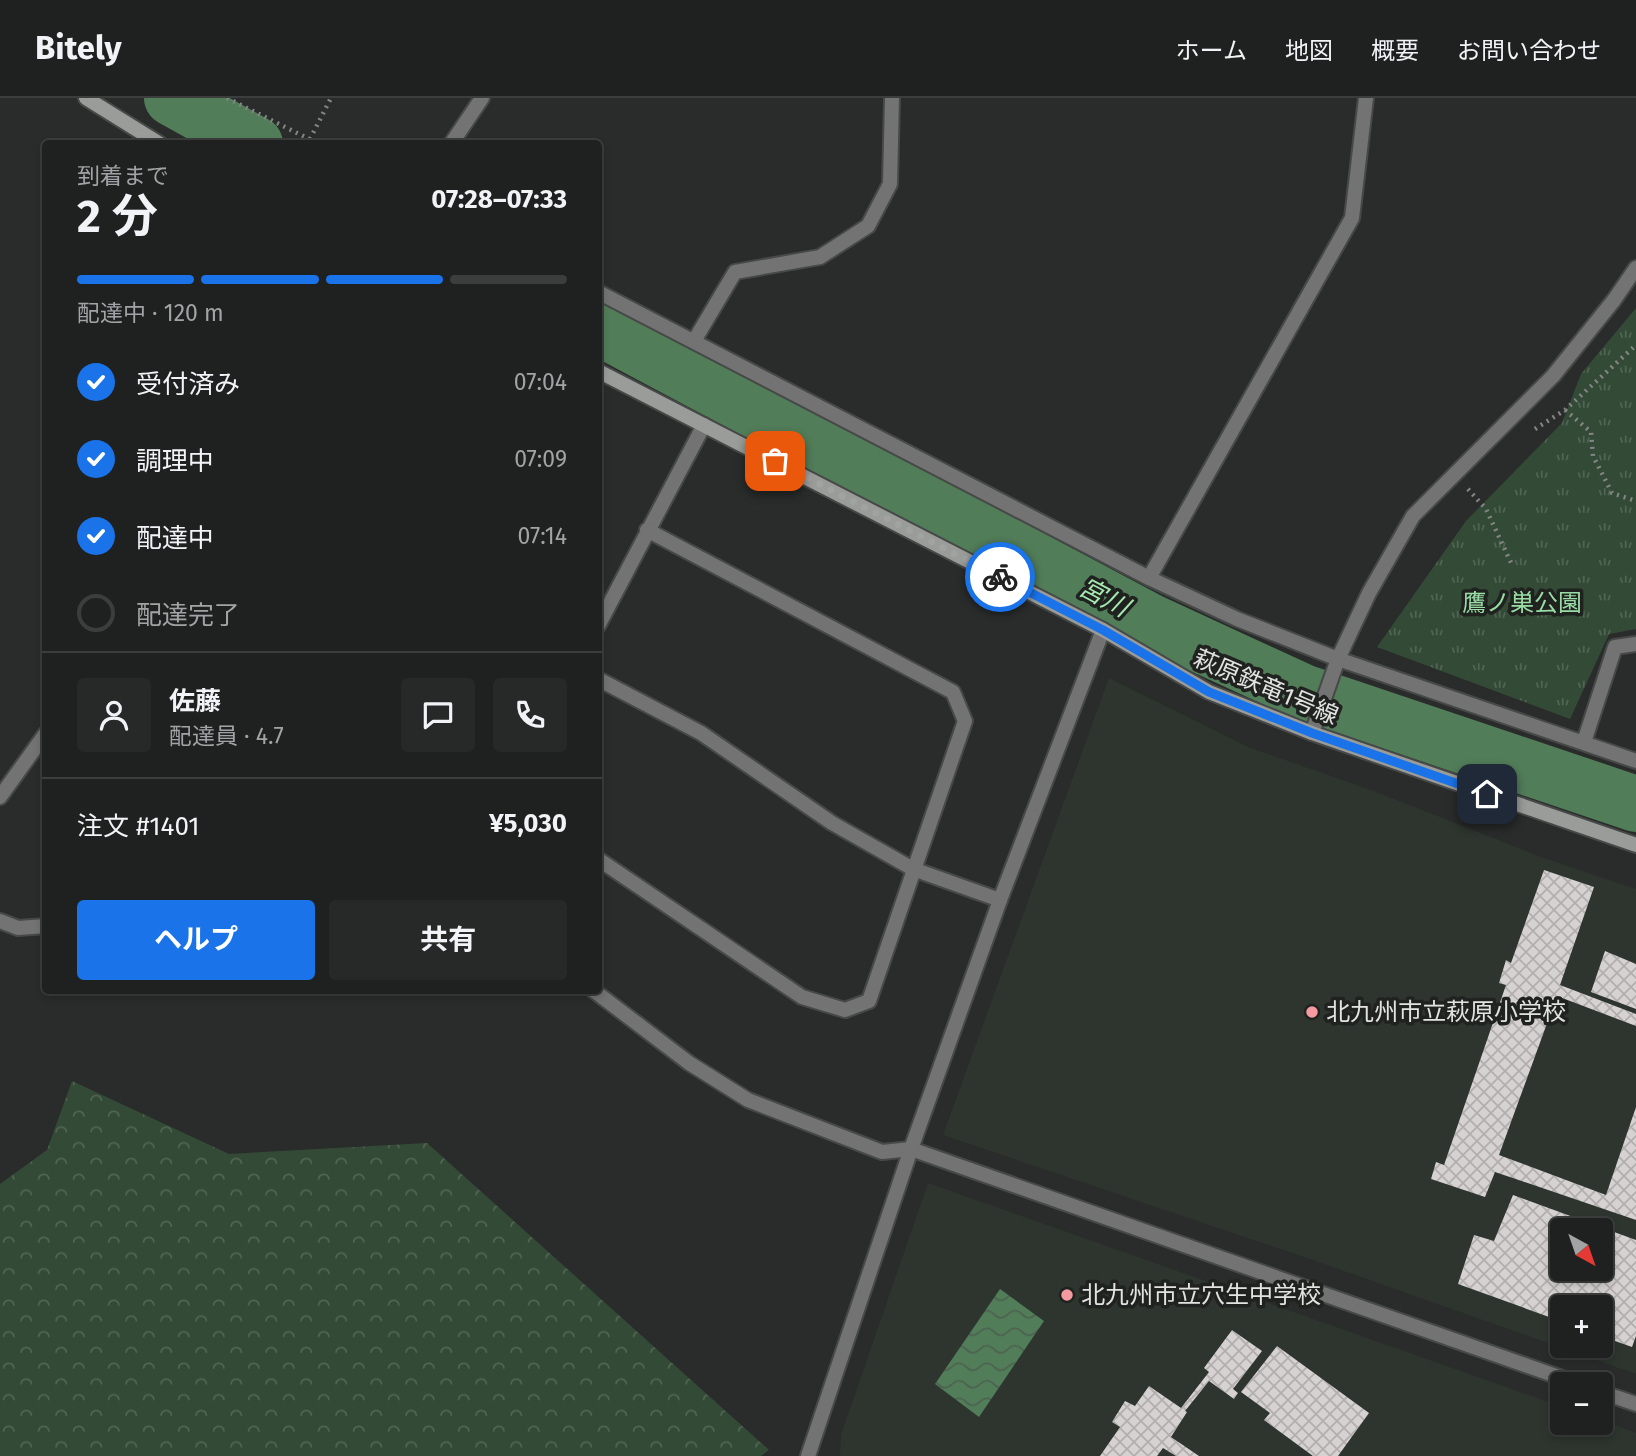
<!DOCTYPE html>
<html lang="ja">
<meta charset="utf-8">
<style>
:root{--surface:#1f2120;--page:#272929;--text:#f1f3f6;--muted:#a1a3a5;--line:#3c3e3e;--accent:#1a73e8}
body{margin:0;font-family:"Fira Sans","Noto Sans JP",sans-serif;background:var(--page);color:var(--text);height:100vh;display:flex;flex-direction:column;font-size:26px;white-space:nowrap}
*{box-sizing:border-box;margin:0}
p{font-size:23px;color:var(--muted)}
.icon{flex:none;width:38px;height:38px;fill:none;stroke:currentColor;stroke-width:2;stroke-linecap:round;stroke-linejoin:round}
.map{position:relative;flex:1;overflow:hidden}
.drawer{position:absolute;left:42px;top:42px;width:560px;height:854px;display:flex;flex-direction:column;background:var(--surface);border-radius:7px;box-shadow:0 4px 10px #0003,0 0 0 2px var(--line)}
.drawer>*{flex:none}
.needle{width:46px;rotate:140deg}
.fabs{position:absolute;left:1550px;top:1120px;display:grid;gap:14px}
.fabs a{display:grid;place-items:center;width:63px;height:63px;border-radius:7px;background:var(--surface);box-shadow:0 4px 10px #0003,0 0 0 2px var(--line);font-size:35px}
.pin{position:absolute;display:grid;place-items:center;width:60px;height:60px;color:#fff;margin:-30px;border-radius:14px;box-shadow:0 4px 10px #0006}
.courier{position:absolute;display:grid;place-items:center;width:70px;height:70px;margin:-35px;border:5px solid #1a73e8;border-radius:50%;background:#fff;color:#222;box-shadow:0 2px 9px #0007}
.headline em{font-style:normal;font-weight:700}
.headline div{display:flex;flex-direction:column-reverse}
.headline{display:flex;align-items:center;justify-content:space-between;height:119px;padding:0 35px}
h1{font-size:46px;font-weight:700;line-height:52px}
.bar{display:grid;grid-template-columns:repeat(4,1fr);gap:10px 7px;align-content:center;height:84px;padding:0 35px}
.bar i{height:9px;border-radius:5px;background:var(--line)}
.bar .selected{background:var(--accent)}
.bar p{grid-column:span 4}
.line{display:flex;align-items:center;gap:18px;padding:0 35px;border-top:2px solid var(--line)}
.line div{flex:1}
.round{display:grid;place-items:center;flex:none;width:74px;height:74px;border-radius:7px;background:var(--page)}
ol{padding:0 35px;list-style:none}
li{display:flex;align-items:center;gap:21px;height:77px}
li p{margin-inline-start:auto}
li .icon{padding:7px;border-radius:50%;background:var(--accent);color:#fff;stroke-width:4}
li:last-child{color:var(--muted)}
li i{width:38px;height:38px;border:4px solid var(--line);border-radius:50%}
.primary-button{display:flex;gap:14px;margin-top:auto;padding:14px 35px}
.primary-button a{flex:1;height:80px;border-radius:7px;background:var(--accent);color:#fff;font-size:28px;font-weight:700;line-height:80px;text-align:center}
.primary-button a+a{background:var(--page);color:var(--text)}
header{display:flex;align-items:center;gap:42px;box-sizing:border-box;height:98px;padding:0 35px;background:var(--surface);border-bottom:2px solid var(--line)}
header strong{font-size:33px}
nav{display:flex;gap:38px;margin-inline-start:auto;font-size:24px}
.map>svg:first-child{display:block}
.built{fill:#2d352e;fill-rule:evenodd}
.forest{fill:url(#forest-crowns)}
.park{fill:url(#park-tufts)}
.water{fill:url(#water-waves)}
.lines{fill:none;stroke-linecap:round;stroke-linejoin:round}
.river{stroke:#527d59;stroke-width:56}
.building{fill:url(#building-cross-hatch);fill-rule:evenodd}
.street-casing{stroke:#464947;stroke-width:18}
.secondary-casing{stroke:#464947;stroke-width:18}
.path{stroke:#838684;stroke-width:4.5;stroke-dasharray:2 5;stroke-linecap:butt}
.street{stroke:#727372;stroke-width:14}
.secondary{stroke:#9a9c9a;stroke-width:14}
.done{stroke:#a1a3a1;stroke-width:7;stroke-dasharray:0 12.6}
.route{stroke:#1a73e8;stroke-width:9}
.poi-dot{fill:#f49aa0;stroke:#202220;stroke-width:2.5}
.labels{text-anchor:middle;stroke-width:7;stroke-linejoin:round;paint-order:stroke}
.park-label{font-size:24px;fill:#99dca4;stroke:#202220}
.street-label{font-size:24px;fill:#e1e3e1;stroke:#202220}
.poi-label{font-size:24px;fill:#e1e3e1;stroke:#202220;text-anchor:start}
.water-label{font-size:26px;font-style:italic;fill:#a5e9b0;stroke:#202220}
</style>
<header>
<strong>Bitely</strong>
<nav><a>ホーム</a><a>地図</a><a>概要</a><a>お問い合わせ</a></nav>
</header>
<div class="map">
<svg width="1636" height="1358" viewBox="0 0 1636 1358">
<defs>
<pattern id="forest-crowns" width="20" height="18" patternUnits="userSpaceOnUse" patternTransform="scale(1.75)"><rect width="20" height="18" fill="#334b36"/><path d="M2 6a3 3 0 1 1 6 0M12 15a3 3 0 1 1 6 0" fill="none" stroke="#506553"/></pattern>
<pattern id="park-tufts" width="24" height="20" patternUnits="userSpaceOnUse" patternTransform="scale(1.75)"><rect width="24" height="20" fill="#334b36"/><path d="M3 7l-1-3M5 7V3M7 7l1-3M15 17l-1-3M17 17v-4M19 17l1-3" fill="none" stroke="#506553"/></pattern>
<pattern id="water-waves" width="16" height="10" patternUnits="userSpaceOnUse" patternTransform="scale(1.75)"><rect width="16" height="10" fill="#527d59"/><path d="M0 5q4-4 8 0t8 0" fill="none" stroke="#4c6350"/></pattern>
<pattern id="building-cross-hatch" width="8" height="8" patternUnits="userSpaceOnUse" patternTransform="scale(1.75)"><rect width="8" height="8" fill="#d7d2d2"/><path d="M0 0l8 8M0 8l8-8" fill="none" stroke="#b2aeae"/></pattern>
</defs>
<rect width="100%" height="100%" fill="#292c2a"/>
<g class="built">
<path d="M1109 580 1248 649 1374 693 1541 759 1636 791V1276L1310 1161 943 1037ZM1563 1132H1601V1171H1563ZM1563 1209H1601V1248H1563Z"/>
<polygon points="928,1085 1563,1309 1563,1325 1601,1325 1601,1322 1636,1335 1636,1358 840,1358 841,1337"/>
</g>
<polygon class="forest" points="72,983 229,1056 427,1045 769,1352 761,1358 0,1358 0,1086 47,1052"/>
<polygon class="park" points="1636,210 1636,531 1609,536 1570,621 1377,549 1466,423 1562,325 1581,276"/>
<polygon class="water" points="1000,1191 1044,1223 979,1319 935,1286"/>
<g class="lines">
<g class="river">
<polyline points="172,0 255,46"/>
<polyline points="598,229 1151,524 1303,594 1636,706"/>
</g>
</g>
<g class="building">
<polygon points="1544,772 1594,789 1560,887 1636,916 1636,928 1557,898 1499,1057 1606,1097 1636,1009 1636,1122 1495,1074 1485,1099 1431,1081 1436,1064 1444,1067 1506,887 1499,885 1506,862 1511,865"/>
<polygon points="1605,853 1636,866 1636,911 1591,894"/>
<path d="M1513 1097 1636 1142V1238L1632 1249 1601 1238V1209H1563V1224L1458 1186 1474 1137 1494 1143ZM1563 1132H1601V1171H1563Z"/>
<polygon points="1232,1232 1262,1253 1233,1291 1238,1295 1234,1301 1209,1283 1185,1313 1187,1314 1171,1339 1199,1358 1176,1358 1163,1350 1157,1358 1100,1358 1120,1329 1112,1324 1125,1303 1135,1308 1149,1288 1181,1310 1209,1274 1204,1270"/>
<polygon points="1277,1248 1369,1315 1338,1358 1313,1358 1264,1322 1270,1315 1241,1294"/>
</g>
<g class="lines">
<g class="street-casing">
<g id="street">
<polyline points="451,46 482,0"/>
<polyline points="598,194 1149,480 1237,521 1338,561 1636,663"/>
<polyline points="694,243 735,174 820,159 868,128 890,86 892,0"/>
<polyline points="1149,480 1352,120 1366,0"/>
<polyline points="598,528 704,327"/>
<polyline points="598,581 701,635 832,725 913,771 1000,802"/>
<polyline points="1312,635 1338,561 1369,495 1413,418 1553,278 1614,202 1636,170"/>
<polyline points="1584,644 1615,549 1636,546"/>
<polyline points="0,699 46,635"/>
<polyline points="598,761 802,899 845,912 869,903 965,623 953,594 647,432"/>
<polyline points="0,823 18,830 46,828"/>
<polyline points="593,892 689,965 748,1002 882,1054 911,1051 1579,1286"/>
<polyline points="1601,1294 1636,1306"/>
<polyline points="808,1358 911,1051 1000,802 1103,532"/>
</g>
</g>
<g class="secondary-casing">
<g id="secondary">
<polyline points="86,0 160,46"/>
<polyline points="598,273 1103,532 1209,594 1312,635 1636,747"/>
</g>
</g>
<g class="path">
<polyline points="227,0 319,46"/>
<polyline points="310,41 331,0"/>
<polyline points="1565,312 1591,334 1593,358 1612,395 1636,403"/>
<polyline points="1535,331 1565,312 1636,247"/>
<polyline points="1468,391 1486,411 1513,469"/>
</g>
<use href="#street" class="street"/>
<use href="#secondary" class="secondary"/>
</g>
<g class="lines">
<polyline class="done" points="775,363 1000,479"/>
<polyline class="route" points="1000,479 1103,532 1209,594 1312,635 1487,696"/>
</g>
<g class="poi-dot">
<circle cx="1312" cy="914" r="7"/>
<circle cx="1067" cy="1197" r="7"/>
</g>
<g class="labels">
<g class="park-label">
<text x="1522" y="513">鷹ノ巣公園</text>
</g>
<g class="street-label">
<text transform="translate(1266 589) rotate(23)" y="8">萩原鉄竜1号線</text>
</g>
<g class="poi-label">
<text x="1326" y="922">北九州市立萩原小学校</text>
<text x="1081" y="1205">北九州市立穴生中学校</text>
</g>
<g class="water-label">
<text transform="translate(1104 499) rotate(28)" y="9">宮川</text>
</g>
</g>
</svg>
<div class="fabs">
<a><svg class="needle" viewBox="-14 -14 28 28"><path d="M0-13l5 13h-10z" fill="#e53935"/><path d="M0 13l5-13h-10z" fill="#a1a3a5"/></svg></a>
<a>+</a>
<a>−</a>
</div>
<div class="pin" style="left:775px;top:363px;background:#ea580c"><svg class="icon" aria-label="bag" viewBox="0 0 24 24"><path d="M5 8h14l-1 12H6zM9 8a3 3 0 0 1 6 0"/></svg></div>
<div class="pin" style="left:1487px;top:696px;background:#1f2937"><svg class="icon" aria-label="home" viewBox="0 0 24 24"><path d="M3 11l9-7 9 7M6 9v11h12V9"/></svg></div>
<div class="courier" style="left:1000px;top:479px"><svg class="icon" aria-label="bike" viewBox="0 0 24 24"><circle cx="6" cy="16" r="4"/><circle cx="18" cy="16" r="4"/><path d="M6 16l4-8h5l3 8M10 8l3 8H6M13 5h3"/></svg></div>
<section class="drawer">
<div class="headline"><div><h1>2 分</h1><p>到着まで</p></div><em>07:28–07:33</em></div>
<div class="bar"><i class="selected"></i><i class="selected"></i><i class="selected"></i><i></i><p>配達中 · 120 m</p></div>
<ol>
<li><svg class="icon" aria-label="check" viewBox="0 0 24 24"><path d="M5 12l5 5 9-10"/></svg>受付済み<p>07:04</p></li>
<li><svg class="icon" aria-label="check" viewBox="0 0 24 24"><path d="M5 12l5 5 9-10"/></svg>調理中<p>07:09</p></li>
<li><svg class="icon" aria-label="check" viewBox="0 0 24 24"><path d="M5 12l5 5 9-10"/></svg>配達中<p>07:14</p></li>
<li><i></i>配達完了</li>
</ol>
<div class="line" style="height:126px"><a class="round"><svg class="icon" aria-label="person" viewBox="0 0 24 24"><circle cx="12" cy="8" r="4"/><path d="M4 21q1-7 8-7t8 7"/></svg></a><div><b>佐藤</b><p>配達員 · 4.7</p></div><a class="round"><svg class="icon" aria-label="chat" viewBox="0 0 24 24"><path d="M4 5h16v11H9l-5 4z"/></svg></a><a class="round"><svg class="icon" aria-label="phone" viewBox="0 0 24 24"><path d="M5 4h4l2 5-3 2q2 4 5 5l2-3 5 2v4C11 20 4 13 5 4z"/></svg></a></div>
<div class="line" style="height:91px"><div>注文 #1401</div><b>¥5,030</b></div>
<div class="primary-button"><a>ヘルプ</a><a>共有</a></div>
</section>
</div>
